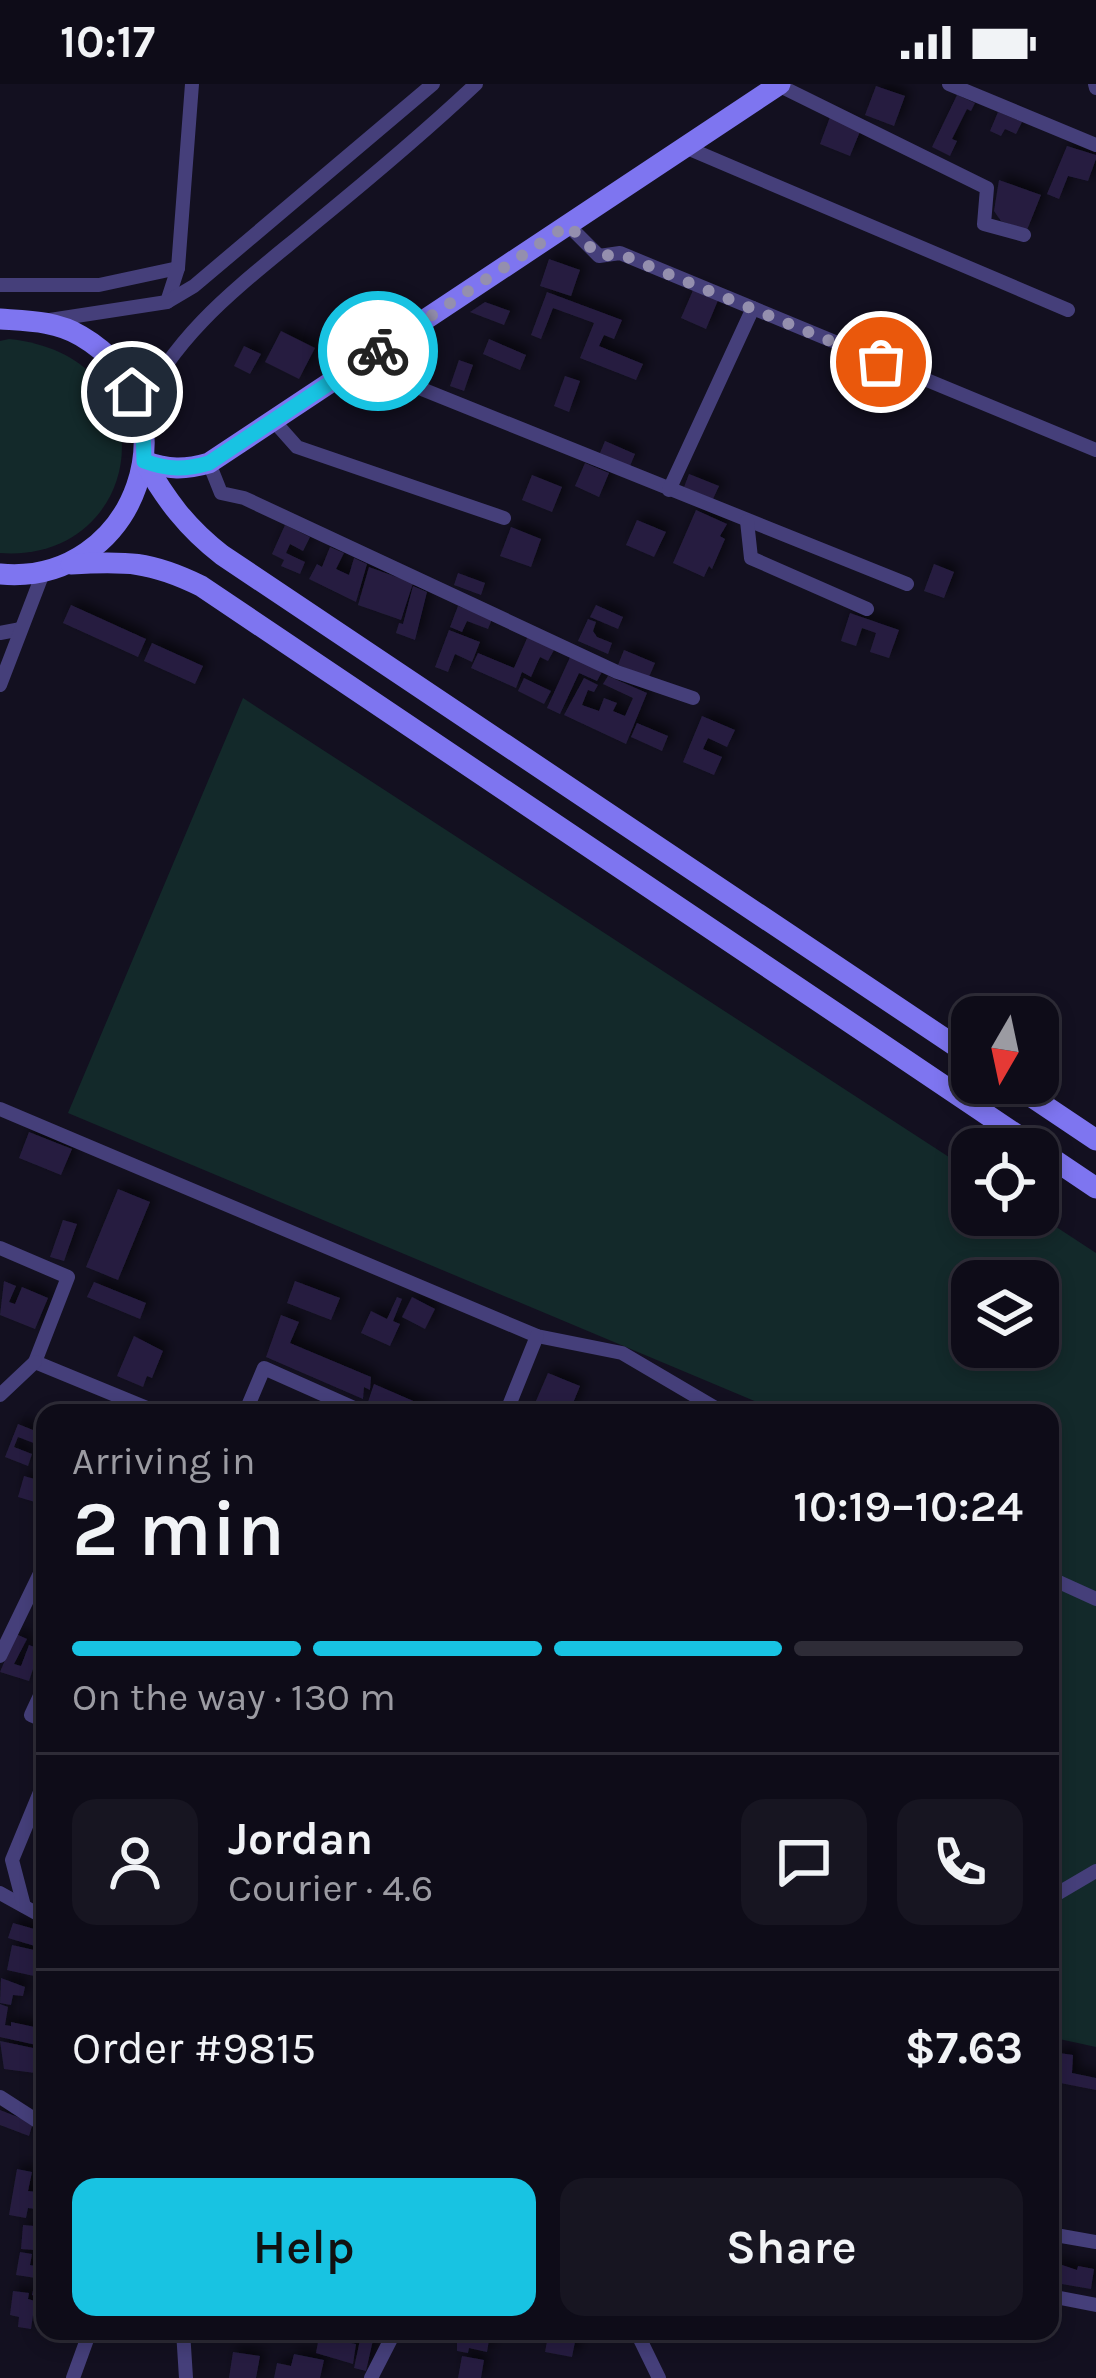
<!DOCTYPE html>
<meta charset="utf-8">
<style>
:root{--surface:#0e0c18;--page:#171521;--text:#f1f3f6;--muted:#9b9ba2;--line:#2e2c37;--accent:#18c3e2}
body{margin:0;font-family:Karla,sans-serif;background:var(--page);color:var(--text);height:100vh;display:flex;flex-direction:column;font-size:45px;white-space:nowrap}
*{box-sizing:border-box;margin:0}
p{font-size:39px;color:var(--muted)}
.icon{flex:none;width:66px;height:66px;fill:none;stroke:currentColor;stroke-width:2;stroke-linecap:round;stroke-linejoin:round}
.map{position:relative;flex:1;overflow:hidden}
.details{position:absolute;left:36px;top:1320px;width:1023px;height:936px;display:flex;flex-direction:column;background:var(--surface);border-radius:24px;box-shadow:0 6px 18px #0003,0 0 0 3px var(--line)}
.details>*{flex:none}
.needle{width:78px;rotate:189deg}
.fabs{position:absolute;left:951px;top:912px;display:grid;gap:24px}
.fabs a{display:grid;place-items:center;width:108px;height:108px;border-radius:24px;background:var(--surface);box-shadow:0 6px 18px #0003,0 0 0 3px var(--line);font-size:60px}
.pin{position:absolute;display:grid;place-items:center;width:102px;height:102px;color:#fff;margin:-51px;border:6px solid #fff;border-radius:50%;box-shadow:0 3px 12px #0007}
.courier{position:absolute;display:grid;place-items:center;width:120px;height:120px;margin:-60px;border:9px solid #18c3e2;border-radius:50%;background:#fff;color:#222;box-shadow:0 3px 15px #0007}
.head em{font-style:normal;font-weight:600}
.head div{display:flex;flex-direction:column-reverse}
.head{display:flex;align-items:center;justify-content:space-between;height:204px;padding:0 36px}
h1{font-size:78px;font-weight:600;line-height:90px}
.bar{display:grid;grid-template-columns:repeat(4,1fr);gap:18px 12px;align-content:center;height:144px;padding:0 36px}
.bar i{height:15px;border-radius:9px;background:var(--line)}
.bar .active{background:var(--accent)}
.bar p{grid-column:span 4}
.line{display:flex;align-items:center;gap:30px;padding:0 36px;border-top:3px solid var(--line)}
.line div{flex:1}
.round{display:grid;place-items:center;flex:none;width:126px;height:126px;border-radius:24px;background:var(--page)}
.cta{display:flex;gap:24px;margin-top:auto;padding:24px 36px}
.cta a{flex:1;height:138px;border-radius:24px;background:var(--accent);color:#111;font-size:48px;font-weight:600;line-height:138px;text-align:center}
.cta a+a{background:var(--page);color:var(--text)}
.status{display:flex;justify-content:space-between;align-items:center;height:84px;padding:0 60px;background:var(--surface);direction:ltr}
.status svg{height:33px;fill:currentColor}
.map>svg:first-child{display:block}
.green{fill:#13292a;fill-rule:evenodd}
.building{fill:#261e3f;filter:url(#shadow)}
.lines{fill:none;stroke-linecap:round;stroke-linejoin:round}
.minor{stroke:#453f7a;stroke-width:14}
.secondary{stroke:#7e75f0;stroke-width:21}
.done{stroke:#948fae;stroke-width:12;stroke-dasharray:0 21.6}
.route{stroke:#18c3e2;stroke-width:15}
</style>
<div class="status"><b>10:17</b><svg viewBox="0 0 49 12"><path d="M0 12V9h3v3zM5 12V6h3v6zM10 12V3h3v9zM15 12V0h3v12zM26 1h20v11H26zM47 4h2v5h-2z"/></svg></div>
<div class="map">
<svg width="1096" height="2294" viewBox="0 0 1096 2294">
<defs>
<filter id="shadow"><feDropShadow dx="5.5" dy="-5.5" stdDeviation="6" flood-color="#0009"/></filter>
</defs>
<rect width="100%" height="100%" fill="#131020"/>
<g class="green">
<path d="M9 255C175 272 146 480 0 469V257Z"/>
<path d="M243 614 972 1088V1131H1038L1096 1169V1963L1050 1953V1329H775L776 1326 68 1029ZM972 1197H1038V1263H972Z"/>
</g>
<g class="building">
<polygon points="876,2 905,12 894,42 865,31"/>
<polygon points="957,11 975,19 971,27 967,25 952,55 957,57 950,72 932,63"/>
<polygon points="998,28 1022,38 1016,50 1005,45 1001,52 990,47"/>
<polygon points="830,33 861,45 850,72 820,60"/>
<polygon points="1067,62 1096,71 1096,75 1088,97 1068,92 1059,115 1047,110"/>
<polygon points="999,96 1041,111 1027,146 1001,137 994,127"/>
<polygon points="549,175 580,186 571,212 540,202"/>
<polygon points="694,204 719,214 706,245 681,234"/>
<polygon points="547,208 622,236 614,255 604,251 599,262 643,280 636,296 580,274 594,239 553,224 541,255 531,251"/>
<polygon points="485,218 510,227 504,241 470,228"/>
<polygon points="281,247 315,264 299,295 265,278"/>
<polygon points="489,255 526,271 520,286 483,270"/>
<polygon points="244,262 261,270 250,290 234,282"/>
<polygon points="459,276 473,281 464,307 450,302"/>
<polygon points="565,292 580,297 569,328 554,322"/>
<polygon points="605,357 635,370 630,382 600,369"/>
<polygon points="585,379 609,389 599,413 575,402"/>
<polygon points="689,390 719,402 713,415 684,403"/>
<polygon points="532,391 562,403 552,428 522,416"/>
<polygon points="696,426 727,440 720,452 725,455 712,485 709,482 704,493 673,479"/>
<polygon points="637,436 666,448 654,473 626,461"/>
<polygon points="285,441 310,453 303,467 290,460 286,469 305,478 300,490 281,482 284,476 272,470"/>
<polygon points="511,443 541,455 531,483 500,472"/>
<polygon points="330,463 344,469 336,485 349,491 354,474 367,480 356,518 309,495 317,480 322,483"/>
<polygon points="934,480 954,488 944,514 924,507"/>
<polygon points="369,483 413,499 401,536 358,521"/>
<polygon points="458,489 485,499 481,511 454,501"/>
<polygon points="413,502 427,508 415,556 396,549 399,539 403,540"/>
<polygon points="71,521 146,555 138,573 63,539"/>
<polygon points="596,521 623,533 618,545 590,533"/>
<polygon points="458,522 492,535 488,545 467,537 462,548 450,543"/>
<polygon points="850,529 899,546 889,574 870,568 876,549 862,544 856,562 841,557"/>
<polygon points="588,535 596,538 593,547 597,553 612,559 608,570 578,557"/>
<polygon points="449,546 480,558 472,578 455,570 448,588 435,583"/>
<polygon points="528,552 554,566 548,577 540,573 531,593 522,588 516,604 471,584 478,569 514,584"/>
<polygon points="152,559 203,582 195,600 144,577"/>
<polygon points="624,566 655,579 649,593 618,581"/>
<polygon points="571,571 603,586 597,597 579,589 560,630 547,624"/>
<polygon points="608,592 647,609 626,660 564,631 584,594 598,601 594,608 588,606 582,621 599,627 604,614 617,619 613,627 625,632 633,614 603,600"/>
<polygon points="524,594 551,607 544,620 518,607"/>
<polygon points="702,632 735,646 727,663 708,654 703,665 722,673 714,691 683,678"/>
<polygon points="637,639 668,652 662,667 631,653"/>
<polygon points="29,1048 72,1065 61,1091 19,1074"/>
<polygon points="118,1105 150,1118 118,1196 86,1183"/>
<polygon points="63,1136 77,1140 64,1177 50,1173"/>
<polygon points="4,1197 16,1202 9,1218 15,1220 22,1203 48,1214 35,1245 0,1231"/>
<polygon points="295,1197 340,1214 331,1236 287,1219"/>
<polygon points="94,1198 146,1219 140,1235 87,1213"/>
<polygon points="397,1213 402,1215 393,1237 400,1240 390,1262 361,1249 371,1227 387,1235"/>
<polygon points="412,1213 435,1225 425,1245 402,1233"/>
<polygon points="281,1231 299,1238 290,1259 371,1293 370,1306 364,1303 363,1315 266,1273"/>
<polygon points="134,1252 163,1267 152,1294 147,1292 143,1303 117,1292"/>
<polygon points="548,1289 580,1302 569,1329 547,1329 533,1324"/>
<polygon points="374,1300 441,1329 392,1329 368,1318"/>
<polygon points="18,1340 43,1350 39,1361 18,1353 14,1363 32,1370 28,1382 5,1373"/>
<polygon points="24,1392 45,1398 45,1421 18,1413"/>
<polygon points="16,1550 27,1555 14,1580 21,1582 29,1561 45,1567 39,1588 33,1585 29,1597 0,1588"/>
<polygon points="13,1839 45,1848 45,1865 8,1854"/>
<polygon points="12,1861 43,1868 43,1894 7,1886"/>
<polygon points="1,1894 25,1903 23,1912 13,1911 11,1921 0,1919"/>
<polygon points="0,1920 8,1923 5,1941 11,1942 11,1938 44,1945 41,1962 0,1953"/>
<polygon points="0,1957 38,1965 35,1989 4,1985"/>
<polygon points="1059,1969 1073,1971 1072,1989 1096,1994 1096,2006 1050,1997 1050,1972 1058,1973"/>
<polygon points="0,2026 33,2039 29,2052 0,2041"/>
<polygon points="17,2085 32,2088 28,2107 45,2109 45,2126 28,2124 26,2134 9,2131"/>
<polygon points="23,2141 45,2143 44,2154 36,2154 35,2166 21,2165"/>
<polygon points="20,2168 32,2170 30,2181 45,2184 45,2214 32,2211 36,2194 16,2191"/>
<polygon points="1050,2177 1077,2186 1078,2182 1094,2185 1091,2205 1050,2198"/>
<polygon points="13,2207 29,2209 28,2215 35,2217 31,2245 18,2243 19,2233 10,2231"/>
<polygon points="367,2247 375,2247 366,2287 354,2284 360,2256 365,2257"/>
<polygon points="549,2247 577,2248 572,2273 545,2268"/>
<polygon points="457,2249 489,2256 487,2268 469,2264 468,2269 457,2267"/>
<polygon points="319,2253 356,2260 353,2280 316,2269"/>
<polygon points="233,2268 260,2272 256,2294 229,2294"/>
<polygon points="294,2270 324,2276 320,2294 274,2294 277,2279 291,2282"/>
<polygon points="462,2272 484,2276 481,2294 458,2294"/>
</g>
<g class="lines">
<g class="minor">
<polyline points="949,0 1096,61"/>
<polyline points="1095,0 1096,4"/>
<polyline points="778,1 987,104 984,140 1024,151"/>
<polyline points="685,63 1068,226"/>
<polyline points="568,141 599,172 620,169 1096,366"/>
<polyline points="0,201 99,201 178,184"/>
<polyline points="167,218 178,184 192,0"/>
<polyline points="50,236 167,218 194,202 433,0"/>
<polyline points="377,267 387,291 907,500"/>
<path d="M139 328C177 245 246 197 314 140 369 95 424 49 476 0"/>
<polyline points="273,336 297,363 504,434"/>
<polyline points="209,379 221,409 244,414 617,588 693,614"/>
<polyline points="669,406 753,224"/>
<polyline points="747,437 751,474 867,525"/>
<polyline points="0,549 21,545"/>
<polyline points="0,601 43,489"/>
<polyline points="0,1025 537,1252 622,1269 724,1329"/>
<polyline points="0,1164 68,1193 35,1278 159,1329"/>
<polyline points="0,1311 35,1278"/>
<polyline points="245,1329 264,1284 365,1329"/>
<polyline points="506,1329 537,1252"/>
<polyline points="1050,1494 1096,1515"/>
<polyline points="0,1572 45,1479"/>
<polyline points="45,1601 31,1631 45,1637"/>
<polyline points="0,1809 45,1834"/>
<polyline points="1050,1814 1096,1787"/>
<polyline points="24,1822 12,1776 45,1696"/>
<polyline points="0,2013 45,2042"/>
<polyline points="1050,2150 1096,2158"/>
<polyline points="1050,2212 1096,2221"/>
<polyline points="183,2247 186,2294"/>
<polyline points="636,2247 659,2294"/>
<polyline points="73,2294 90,2247"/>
<polyline points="371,2294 395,2247"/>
</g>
<g class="secondary">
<path d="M0 235C28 237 56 237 81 252 201 322 136 503 0 490"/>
<path d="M144 377C166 416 187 444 222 471L972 973"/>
<path d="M144 377C168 386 185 386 209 379L780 0"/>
<path d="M71 480C126 477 150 477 201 502L1096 1104"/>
<polyline points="1011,999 1096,1056"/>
</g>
</g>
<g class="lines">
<polyline class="done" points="378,267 568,141 599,172 620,170 881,278"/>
<path class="route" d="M132 308 143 342 144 377C168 386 185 386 209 379L378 267"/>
</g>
</svg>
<div class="fabs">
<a><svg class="needle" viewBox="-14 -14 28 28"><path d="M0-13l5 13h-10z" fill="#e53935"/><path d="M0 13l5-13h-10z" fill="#9b9ba2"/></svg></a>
<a><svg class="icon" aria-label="locate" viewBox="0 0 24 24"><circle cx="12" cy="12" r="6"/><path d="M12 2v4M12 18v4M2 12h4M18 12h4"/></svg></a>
<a><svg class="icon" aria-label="layers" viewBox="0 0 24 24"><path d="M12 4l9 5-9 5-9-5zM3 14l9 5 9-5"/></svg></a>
</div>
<div class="pin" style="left:881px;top:278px;background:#ea580c"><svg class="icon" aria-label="bag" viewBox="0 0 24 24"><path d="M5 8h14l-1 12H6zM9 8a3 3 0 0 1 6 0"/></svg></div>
<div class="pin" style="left:132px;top:308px;background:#1f2937"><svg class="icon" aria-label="home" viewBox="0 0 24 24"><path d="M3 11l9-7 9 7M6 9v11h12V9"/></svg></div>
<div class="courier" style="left:378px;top:267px"><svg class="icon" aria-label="bike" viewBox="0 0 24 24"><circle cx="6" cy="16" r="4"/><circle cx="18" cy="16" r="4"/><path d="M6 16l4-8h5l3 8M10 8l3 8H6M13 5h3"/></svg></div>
<section class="details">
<div class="head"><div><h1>2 min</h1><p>Arriving in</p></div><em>10:19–10:24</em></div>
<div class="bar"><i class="active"></i><i class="active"></i><i class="active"></i><i></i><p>On the way · 130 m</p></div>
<div class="line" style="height:216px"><a class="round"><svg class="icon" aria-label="person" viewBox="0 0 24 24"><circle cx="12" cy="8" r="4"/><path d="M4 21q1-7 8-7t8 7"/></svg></a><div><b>Jordan</b><p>Courier · 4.6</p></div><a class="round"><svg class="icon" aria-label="chat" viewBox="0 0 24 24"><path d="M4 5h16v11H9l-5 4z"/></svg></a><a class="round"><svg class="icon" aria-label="phone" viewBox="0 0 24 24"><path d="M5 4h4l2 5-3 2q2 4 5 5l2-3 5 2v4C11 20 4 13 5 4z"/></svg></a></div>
<div class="line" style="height:156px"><div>Order #9815</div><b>$7.63</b></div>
<div class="cta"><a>Help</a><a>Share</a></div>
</section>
</div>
